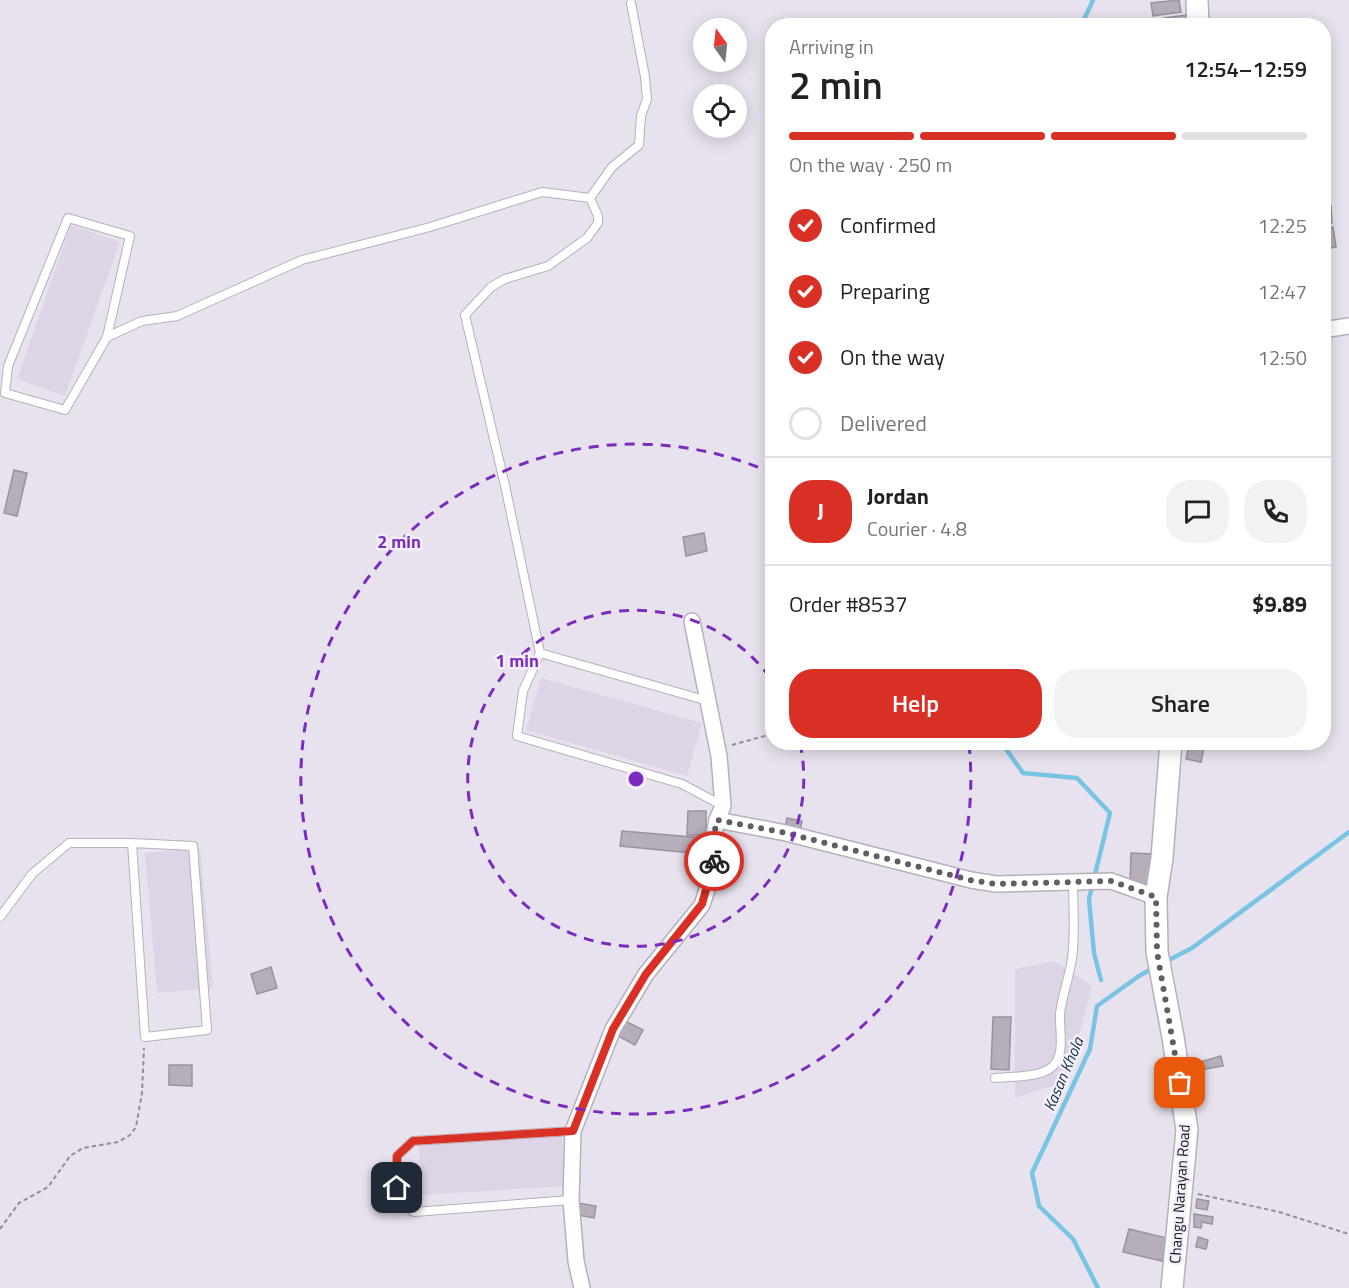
<!DOCTYPE html>
<meta charset="utf-8">
<style>
:root{--surface:#fff;--page:#f2f2f2;--text:#222;--muted:#767676;--line:#e0e0e0;--accent:#d93025}
body{margin:0;font-family:"Titillium Web",sans-serif;background:var(--page);color:var(--text);height:100vh;display:flex;flex-direction:column;font-size:22px;white-space:nowrap}
*{box-sizing:border-box;margin:0}
p{font-size:20px;color:var(--muted)}
.icon{flex:none;width:33px;height:33px;fill:none;stroke:currentColor;stroke-width:2;stroke-linecap:round;stroke-linejoin:round}
.map{position:relative;flex:1;overflow:hidden}
.side{position:absolute;left:765px;top:18px;width:566px;height:732px;display:flex;flex-direction:column;background:var(--surface);border-radius:24px;box-shadow:0 3px 15px #0003}
.side>*{flex:none}
.needle{width:39px;rotate:345deg}
.controls{position:absolute;left:693px;top:18px;display:grid;gap:12px}
.controls a{display:grid;place-items:center;width:54px;height:54px;border-radius:50%;background:var(--surface);box-shadow:0 3px 15px #0003;font-size:30px}
.pin{position:absolute;display:grid;place-items:center;width:51px;height:51px;color:#fff;margin:-26px;border-radius:12px;box-shadow:0 3px 9px #0006}
.courier{position:absolute;display:grid;place-items:center;width:60px;height:60px;margin:-30px;border:4px solid #d93025;border-radius:50%;background:#fff;color:#222;box-shadow:0 2px 8px #0007}
.headline em{font-style:normal;font-weight:600}
.headline div{display:flex;flex-direction:column-reverse}
.headline{display:flex;align-items:center;justify-content:space-between;height:102px;padding:0 24px}
h1{font-size:39px;font-weight:600;line-height:45px}
.bar{display:grid;grid-template-columns:repeat(4,1fr);gap:9px 6px;align-content:center;height:72px;padding:0 24px}
.bar i{height:8px;border-radius:4px;background:var(--line)}
.bar .current{background:var(--accent)}
.bar p{grid-column:span 4}
.line{display:flex;align-items:center;gap:15px;padding:0 24px;border-top:2px solid var(--line)}
.line div{flex:1}
.round{display:grid;place-items:center;flex:none;width:63px;height:63px;border-radius:24px;background:var(--page)}
ol{padding:0 24px;list-style:none}
li{display:flex;align-items:center;gap:18px;height:66px}
li p{margin-inline-start:auto}
li .icon{padding:6px;border-radius:50%;background:var(--accent);color:#fff;stroke-width:4}
li:last-child{color:var(--muted)}
li i{width:33px;height:33px;border:3px solid var(--line);border-radius:50%}
.cta{display:flex;gap:12px;margin-top:auto;padding:12px 24px}
.cta a{flex:1;height:69px;border-radius:24px;background:var(--accent);color:#fff;font-size:24px;font-weight:600;line-height:69px;text-align:center}
.cta a+a{background:var(--page);color:var(--text)}
.map>svg:first-child{display:block}
.built{fill:#ded4e7}
.lines{fill:none;stroke-linecap:round;stroke-linejoin:round}
.stream{stroke:#7ac4e3;stroke-width:4.5}
.building{fill:#b6afbb;stroke:#99939e;stroke-width:1.5}
.service-casing{stroke:#b7b0bc;stroke-width:10}
.minor-casing{stroke:#b7b0bc;stroke-width:18}
.secondary-casing{stroke:#b7b0bc;stroke-width:24}
.path{stroke:#938f97;stroke-width:2;stroke-dasharray:4.5 3;stroke-linecap:butt}
.service{stroke:#fff;stroke-width:8}
.minor{stroke:#fff;stroke-width:15}
.secondary{stroke:#fff;stroke-width:21}
.done{stroke:#615d64;stroke-width:6;stroke-dasharray:0 10.8}
.route{stroke:#d93025;stroke-width:8}
.ring{fill:none;stroke:#7b2cbf;stroke-width:3;stroke-dasharray:10 8}
.labels{text-anchor:middle;stroke-width:5;stroke-linejoin:round;paint-order:stroke}
.street-label{font-size:15px;fill:#18161a;stroke:#f5effb}
.water-label{font-size:16px;font-style:italic;fill:#113441;stroke:#f5effb}
.centre{fill:#7b2cbf;stroke:#f5effb;stroke-width:3}
.ring-label{font-size:18px;text-anchor:middle;font-weight:bold;fill:#7b2cbf;stroke:#f5effb;stroke-width:5;stroke-linejoin:round;paint-order:stroke}
</style>
<div class="map">
<svg width="1349" height="1288" viewBox="0 0 1349 1288">
<rect width="100%" height="100%" fill="#e8e2ee"/>
<g class="built">
<polygon points="71,225 120,242 65,396 17,379"/>
<polygon points="541,678 702,723 687,776 526,730"/>
<polygon points="200,848 213,988 157,993 145,853"/>
<polygon points="1055,961 1092,986 1067,1081 1015,1098 1015,969"/>
<polygon points="562,1136 565,1186 422,1195 419,1145"/>
</g>
<g class="lines">
<g class="stream">
<polyline points="1081,26 1093,0"/>
<polyline points="1001,742 1023,773 1077,778 1110,813 1089,899 1094,953 1101,980"/>
<polyline points="1165,962 1192,948 1349,832"/>
<polyline points="1098,1288 1073,1239 1039,1206 1032,1173 1090,1049 1097,1006 1139,976 1155,967"/>
</g>
</g>
<g class="building">
<polygon points="1179,0 1181,12 1153,16 1151,3"/>
<polygon points="1186,15 1187,26 1165,26 1164,18"/>
<polygon points="1323,206 1331,206 1332,223 1323,223"/>
<polygon points="1333,227 1336,247 1323,249 1323,228"/>
<polygon points="14,470 27,473 17,516 4,513"/>
<polygon points="704,533 707,551 686,556 683,537"/>
<polygon points="1189,745 1204,748 1201,762 1186,759"/>
<polygon points="688,811 706,811 706,835 687,835"/>
<polygon points="787,818 802,821 800,831 785,828"/>
<polygon points="622,831 704,838 702,854 620,846"/>
<polygon points="1131,853 1153,854 1153,884 1130,884"/>
<polygon points="271,967 277,988 257,994 251,974"/>
<polygon points="993,1017 1011,1017 1009,1070 991,1069"/>
<polygon points="625,1021 643,1030 635,1045 618,1036"/>
<polygon points="1221,1056 1223,1066 1195,1071 1193,1064"/>
<polygon points="169,1065 192,1065 192,1086 169,1085"/>
<polygon points="1197,1199 1209,1201 1207,1210 1196,1208"/>
<polygon points="578,1203 596,1206 594,1218 577,1215"/>
<polygon points="1194,1214 1213,1217 1212,1224 1202,1222 1201,1228 1194,1227"/>
<polygon points="1129,1229 1171,1239 1166,1262 1123,1252"/>
<polygon points="1198,1237 1208,1240 1206,1249 1196,1247"/>
</g>
<g class="lines">
<g class="service-casing">
<g id="service">
<polygon points="68,218 130,236 107,337 65,410 5,393 8,366"/>
<polyline points="107,337 142,321 177,316 302,260 430,227 542,192 590,198"/>
<polyline points="540,653 506,490 465,315 491,287 505,279 548,266 587,238 598,223 598,216 590,198 612,167 639,145 641,116 647,99 645,77 631,3"/>
<polyline points="708,701 540,653 523,691 517,736 682,784 723,806"/>
<polyline points="0,917 32,874 69,843 132,843 193,846 207,1030 145,1037 132,843"/>
<path d="M995 1078C1010 1077 1041 1077 1052 1067 1066 1055 1059 1029 1060 1014 1062 997 1068 981 1071 964 1076 942 1073 905 1073 882"/>
<polyline points="571,1200 414,1212 402,1203 397,1188 397,1156 413,1141 573,1131"/>
</g>
</g>
<g class="minor-casing">
<g id="minor">
<polyline points="1323,330 1349,326"/>
<polyline points="717,820 786,833 971,880 996,884 1111,881 1156,897"/>
<polyline points="582,1288 576,1261 571,1200 573,1131 613,1029 646,974 702,905 715,865 713,840 717,820 723,806 719,756 692,621"/>
</g>
</g>
<g class="secondary-casing">
<g id="secondary">
<polyline points="1197,0 1198,26"/>
<polyline points="1171,742 1162,858 1156,897 1157,952 1173,1037 1187,1130 1172,1288"/>
</g>
</g>
<g class="path">
<polyline points="732,745 772,734"/>
<polyline points="1198,1194 1279,1212 1349,1234"/>
<polyline points="0,1229 19,1203 48,1187 70,1156 83,1148 118,1142 130,1135 136,1127 142,1093 144,1048"/>
</g>
<use href="#service" class="service"/>
<use href="#minor" class="minor"/>
<use href="#secondary" class="secondary"/>
</g>
<g class="lines">
<polyline class="done" points="714,861 713,840 717,820 786,833 970,880 996,884 1111,881 1156,897 1157,952 1180,1083"/>
<polyline class="route" points="397,1188 397,1156 413,1141 573,1131 613,1029 646,974 702,904 714,861"/>
</g>
<g class="ring">
<path d="M800 743A168 168 0 1 1 772 680"/>
<path d="M969 744A335 335 0 1 1 772 473"/>
</g>
<g class="labels">
<g class="street-label">
<text transform="translate(1180 1194) rotate(-86)" y="5">Changu Narayan Road</text>
</g>
<g class="water-label">
<text transform="translate(1063 1074) rotate(-67)" y="6">Kasan Khola</text>
</g>
</g>
<circle cx="636" cy="779" r="9" class="centre"/>
<g class="ring-label">
<text x="399" y="548">2 min</text>
<text x="517" y="667">1 min</text>
</g>
</svg>
<div class="controls">
<a><svg class="needle" viewBox="-14 -14 28 28"><path d="M0-13l5 13h-10z" fill="#e53935"/><path d="M0 13l5-13h-10z" fill="#767676"/></svg></a>
<a><svg class="icon" aria-label="locate" viewBox="0 0 24 24"><circle cx="12" cy="12" r="6"/><path d="M12 2v4M12 18v4M2 12h4M18 12h4"/></svg></a>
</div>
<div class="pin" style="left:1180px;top:1083px;background:#ea580c"><svg class="icon" aria-label="bag" viewBox="0 0 24 24"><path d="M5 8h14l-1 12H6zM9 8a3 3 0 0 1 6 0"/></svg></div>
<div class="pin" style="left:397px;top:1188px;background:#1f2937"><svg class="icon" aria-label="home" viewBox="0 0 24 24"><path d="M3 11l9-7 9 7M6 9v11h12V9"/></svg></div>
<div class="courier" style="left:714px;top:861px"><svg class="icon" aria-label="bike" viewBox="0 0 24 24"><circle cx="6" cy="16" r="4"/><circle cx="18" cy="16" r="4"/><path d="M6 16l4-8h5l3 8M10 8l3 8H6M13 5h3"/></svg></div>
<section class="side">
<div class="headline"><div><h1>2 min</h1><p>Arriving in</p></div><em>12:54–12:59</em></div>
<div class="bar"><i class="current"></i><i class="current"></i><i class="current"></i><i></i><p>On the way · 250 m</p></div>
<ol>
<li><svg class="icon" aria-label="check" viewBox="0 0 24 24"><path d="M5 12l5 5 9-10"/></svg>Confirmed<p>12:25</p></li>
<li><svg class="icon" aria-label="check" viewBox="0 0 24 24"><path d="M5 12l5 5 9-10"/></svg>Preparing<p>12:47</p></li>
<li><svg class="icon" aria-label="check" viewBox="0 0 24 24"><path d="M5 12l5 5 9-10"/></svg>On the way<p>12:50</p></li>
<li><i></i>Delivered</li>
</ol>
<div class="line" style="height:108px"><b class="round" style="background:var(--accent);color:#fff">J</b><div><b>Jordan</b><p>Courier · 4.8</p></div><a class="round"><svg class="icon" aria-label="chat" viewBox="0 0 24 24"><path d="M4 5h16v11H9l-5 4z"/></svg></a><a class="round"><svg class="icon" aria-label="phone" viewBox="0 0 24 24"><path d="M5 4h4l2 5-3 2q2 4 5 5l2-3 5 2v4C11 20 4 13 5 4z"/></svg></a></div>
<div class="line" style="height:78px"><div>Order #8537</div><b>$9.89</b></div>
<div class="cta"><a>Help</a><a>Share</a></div>
</section>
</div>
